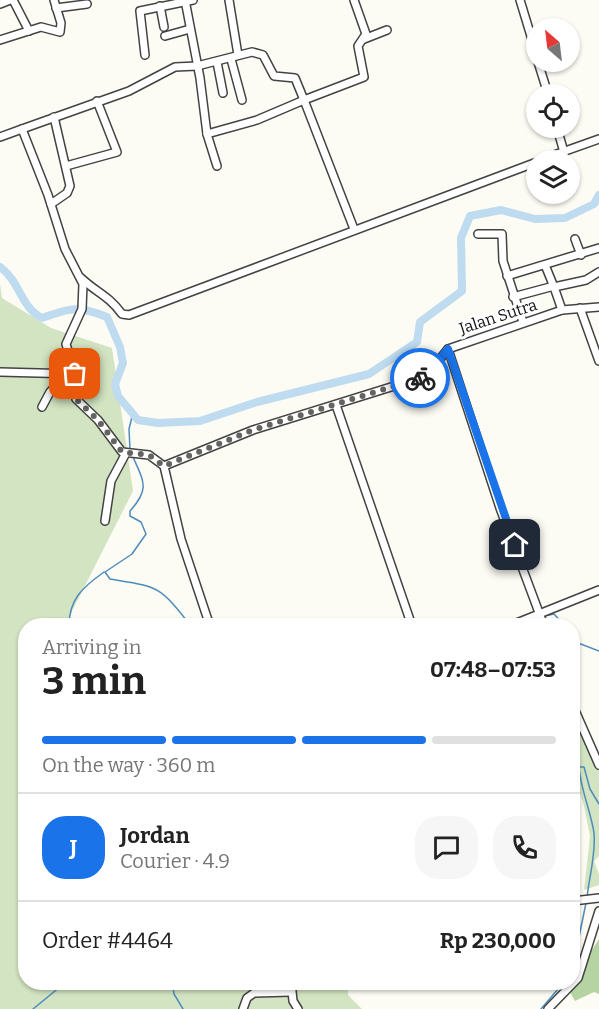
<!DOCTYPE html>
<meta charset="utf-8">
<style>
:root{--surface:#fff;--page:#f6f6f6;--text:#222;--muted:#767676;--line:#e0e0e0;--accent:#1a73e8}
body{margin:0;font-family:Bitter,serif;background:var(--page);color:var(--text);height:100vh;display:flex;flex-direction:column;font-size:22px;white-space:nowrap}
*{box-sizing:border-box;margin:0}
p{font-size:20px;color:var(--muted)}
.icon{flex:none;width:33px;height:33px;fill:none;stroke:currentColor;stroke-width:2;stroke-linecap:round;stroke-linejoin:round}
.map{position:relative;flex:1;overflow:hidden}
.sheet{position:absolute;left:18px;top:618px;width:562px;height:372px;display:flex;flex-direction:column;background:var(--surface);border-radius:24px;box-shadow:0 2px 4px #0004}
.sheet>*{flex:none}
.needle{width:39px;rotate:332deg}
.tools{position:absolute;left:526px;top:18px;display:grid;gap:12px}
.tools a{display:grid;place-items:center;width:54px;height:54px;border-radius:50%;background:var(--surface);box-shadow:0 2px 4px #0004;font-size:30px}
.pin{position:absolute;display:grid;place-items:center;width:51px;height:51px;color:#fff;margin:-26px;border-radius:12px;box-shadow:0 3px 9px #0006}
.courier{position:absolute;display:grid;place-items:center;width:60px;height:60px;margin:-30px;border:4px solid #1a73e8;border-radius:50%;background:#fff;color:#222;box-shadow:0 2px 8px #0007}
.overview em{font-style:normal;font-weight:700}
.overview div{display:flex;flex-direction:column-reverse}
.overview{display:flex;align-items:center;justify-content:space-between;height:102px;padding:0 24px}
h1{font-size:39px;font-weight:700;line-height:45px}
.bar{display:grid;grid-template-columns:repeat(4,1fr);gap:9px 6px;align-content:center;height:72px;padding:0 24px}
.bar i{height:8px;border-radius:4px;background:var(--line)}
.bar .active{background:var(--accent)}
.bar p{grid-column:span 4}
.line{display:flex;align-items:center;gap:15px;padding:0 24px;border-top:2px solid var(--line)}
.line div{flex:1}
.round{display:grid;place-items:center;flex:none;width:63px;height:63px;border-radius:24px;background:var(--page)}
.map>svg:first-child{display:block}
.green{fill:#d2e4c1}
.forest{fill:#b6d3a2}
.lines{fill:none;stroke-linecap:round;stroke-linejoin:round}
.stream{stroke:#4e8cbd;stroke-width:1.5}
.river{stroke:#bedbef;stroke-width:8}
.minor-casing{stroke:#434343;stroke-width:10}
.minor{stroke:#fff;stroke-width:7}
.done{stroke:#636360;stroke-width:6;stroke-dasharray:0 10.8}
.route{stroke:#1a73e8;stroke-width:8}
.labels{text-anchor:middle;stroke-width:6;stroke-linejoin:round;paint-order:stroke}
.street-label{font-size:16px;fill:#101010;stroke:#fff}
</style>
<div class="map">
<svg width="599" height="1009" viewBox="0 0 599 1009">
<rect width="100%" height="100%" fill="#fdfcf4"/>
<g class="green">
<polygon points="0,284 2,298 51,328 112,348 133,491 65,625 26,626 26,982 348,983 348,995 362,1009 0,1009"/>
<polygon points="573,715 599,769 599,856 594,861 599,874 599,885 584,890 590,836 584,806 575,778"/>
</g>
<polygon class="forest" points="599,939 599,994 594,992 575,1001 570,992 584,971 590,953"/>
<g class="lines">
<g class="stream">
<polyline points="130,450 129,429 133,413"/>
<path d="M133 457C144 482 150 489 130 511V516L141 522 146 534 132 554 105 572 110 579C159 587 159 585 191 626"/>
<polyline points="544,616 554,614 565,626"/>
<path d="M69 626C69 599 83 587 104 572"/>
<polyline points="532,626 538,620"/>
<polyline points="573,641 599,651"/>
<path d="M573 744C578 755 578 763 580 775 583 795 591 813 594 833 596 855 589 877 587 898"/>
<polyline points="579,767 584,767 590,789 599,804"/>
<polyline points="573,966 586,903"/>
<polyline points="172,982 174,994 183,1009"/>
<polyline points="33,1009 66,982"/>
<polyline points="541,1009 564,982"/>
</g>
<path class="river" d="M0 267C20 281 21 308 42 318 70 308 78 305 107 317L120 347 123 363 115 384 118 396 138 420 158 423 200 421 257 402 369 374 417 342 420 322 462 291 461 238 470 216 501 210 535 219 565 218 594 204 599 195"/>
<g class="minor-casing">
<g id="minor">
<polyline points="13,0 29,31"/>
<polyline points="185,0 200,78 207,134 257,120 304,100 354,229"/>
<polyline points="229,0 238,55"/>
<polyline points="520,0 537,56"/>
<polyline points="0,4 10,0"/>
<polyline points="160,6 164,27"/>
<polyline points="56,8 87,4"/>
<polyline points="165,36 190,29"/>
<polyline points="364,39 387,30"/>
<polyline points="0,40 41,27 60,32 61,23 54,0"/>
<polyline points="145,55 140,11 193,0"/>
<polyline points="231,59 242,100"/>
<polyline points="217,62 223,93"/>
<polyline points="538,62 548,94"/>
<polyline points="557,128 564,152"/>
<polyline points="22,129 129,91 175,67 197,66 252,52 263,55 274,76 295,78 304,100 364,77 358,46 366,34 354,0"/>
<polyline points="207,134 217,166"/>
<polyline points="0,137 22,129 48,195 65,249 83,284 82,309 66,344 75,374"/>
<polyline points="540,160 599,139"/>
<polyline points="66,166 117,152 97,101"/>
<polyline points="51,204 67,193 70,186 54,117"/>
<polyline points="478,234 502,234 503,261 523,322"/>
<polyline points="575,239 581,255"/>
<polyline points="545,265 554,287"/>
<polyline points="507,276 599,248"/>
<path d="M81 278C97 293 108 295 122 314L129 315 537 162"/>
<polyline points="513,297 554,286"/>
<polyline points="580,308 599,361"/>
<polyline points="562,310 554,287 586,280 599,272"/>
<polyline points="0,372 77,374 82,379 76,399 98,420 122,452 149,455 164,466 253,430 420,378 427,375 448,349"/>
<polyline points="336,405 412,626"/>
<polyline points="42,407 50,392 67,373"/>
<polyline points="164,466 181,539 210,626"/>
<polyline points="105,521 111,481 126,453"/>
<polyline points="509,626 599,590"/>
<polyline points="544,626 500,508 448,349 562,310 599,307"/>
<polyline points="573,706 599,765"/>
<polyline points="573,901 599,898"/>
<polyline points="291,982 293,1001 298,1009"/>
<polyline points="243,1009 247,998 254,993 291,992"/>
<polyline points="548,1009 578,978 599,911"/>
</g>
</g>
<use href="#minor" class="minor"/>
</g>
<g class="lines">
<polyline class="done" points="75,374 82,379 76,399 98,420 122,452 149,455 164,466 253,430 420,378"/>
<polyline class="route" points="420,378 427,375 448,349 515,545"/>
</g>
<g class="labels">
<g class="street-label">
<text transform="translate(498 316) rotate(-18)" y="6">Jalan Sutra</text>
</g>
</g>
</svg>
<div class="tools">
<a><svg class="needle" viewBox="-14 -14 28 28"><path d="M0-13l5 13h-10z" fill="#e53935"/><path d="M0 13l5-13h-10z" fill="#767676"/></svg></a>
<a><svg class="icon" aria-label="locate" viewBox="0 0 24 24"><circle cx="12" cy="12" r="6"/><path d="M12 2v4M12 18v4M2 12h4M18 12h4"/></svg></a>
<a><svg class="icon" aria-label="layers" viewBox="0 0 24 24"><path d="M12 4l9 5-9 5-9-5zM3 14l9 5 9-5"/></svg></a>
</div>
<div class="pin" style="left:75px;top:374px;background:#ea580c"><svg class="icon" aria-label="bag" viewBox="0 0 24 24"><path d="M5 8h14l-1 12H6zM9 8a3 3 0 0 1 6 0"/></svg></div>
<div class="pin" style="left:515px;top:545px;background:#1f2937"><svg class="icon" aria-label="home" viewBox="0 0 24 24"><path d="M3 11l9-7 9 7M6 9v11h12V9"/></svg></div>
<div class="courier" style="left:420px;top:378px"><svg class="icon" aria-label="bike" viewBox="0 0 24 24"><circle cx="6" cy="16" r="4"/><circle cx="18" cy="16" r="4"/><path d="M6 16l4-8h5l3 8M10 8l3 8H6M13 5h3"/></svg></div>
<section class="sheet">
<div class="overview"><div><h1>3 min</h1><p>Arriving in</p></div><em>07:48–07:53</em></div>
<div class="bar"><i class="active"></i><i class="active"></i><i class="active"></i><i></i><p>On the way · 360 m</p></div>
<div class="line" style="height:108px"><b class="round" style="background:var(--accent);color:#fff">J</b><div><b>Jordan</b><p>Courier · 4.9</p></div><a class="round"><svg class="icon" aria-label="chat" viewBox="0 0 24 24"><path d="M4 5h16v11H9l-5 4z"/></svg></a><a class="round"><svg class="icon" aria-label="phone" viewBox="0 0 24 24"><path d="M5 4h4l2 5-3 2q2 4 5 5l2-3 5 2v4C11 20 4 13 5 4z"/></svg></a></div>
<div class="line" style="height:78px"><div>Order #4464</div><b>Rp 230,000</b></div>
</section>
</div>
